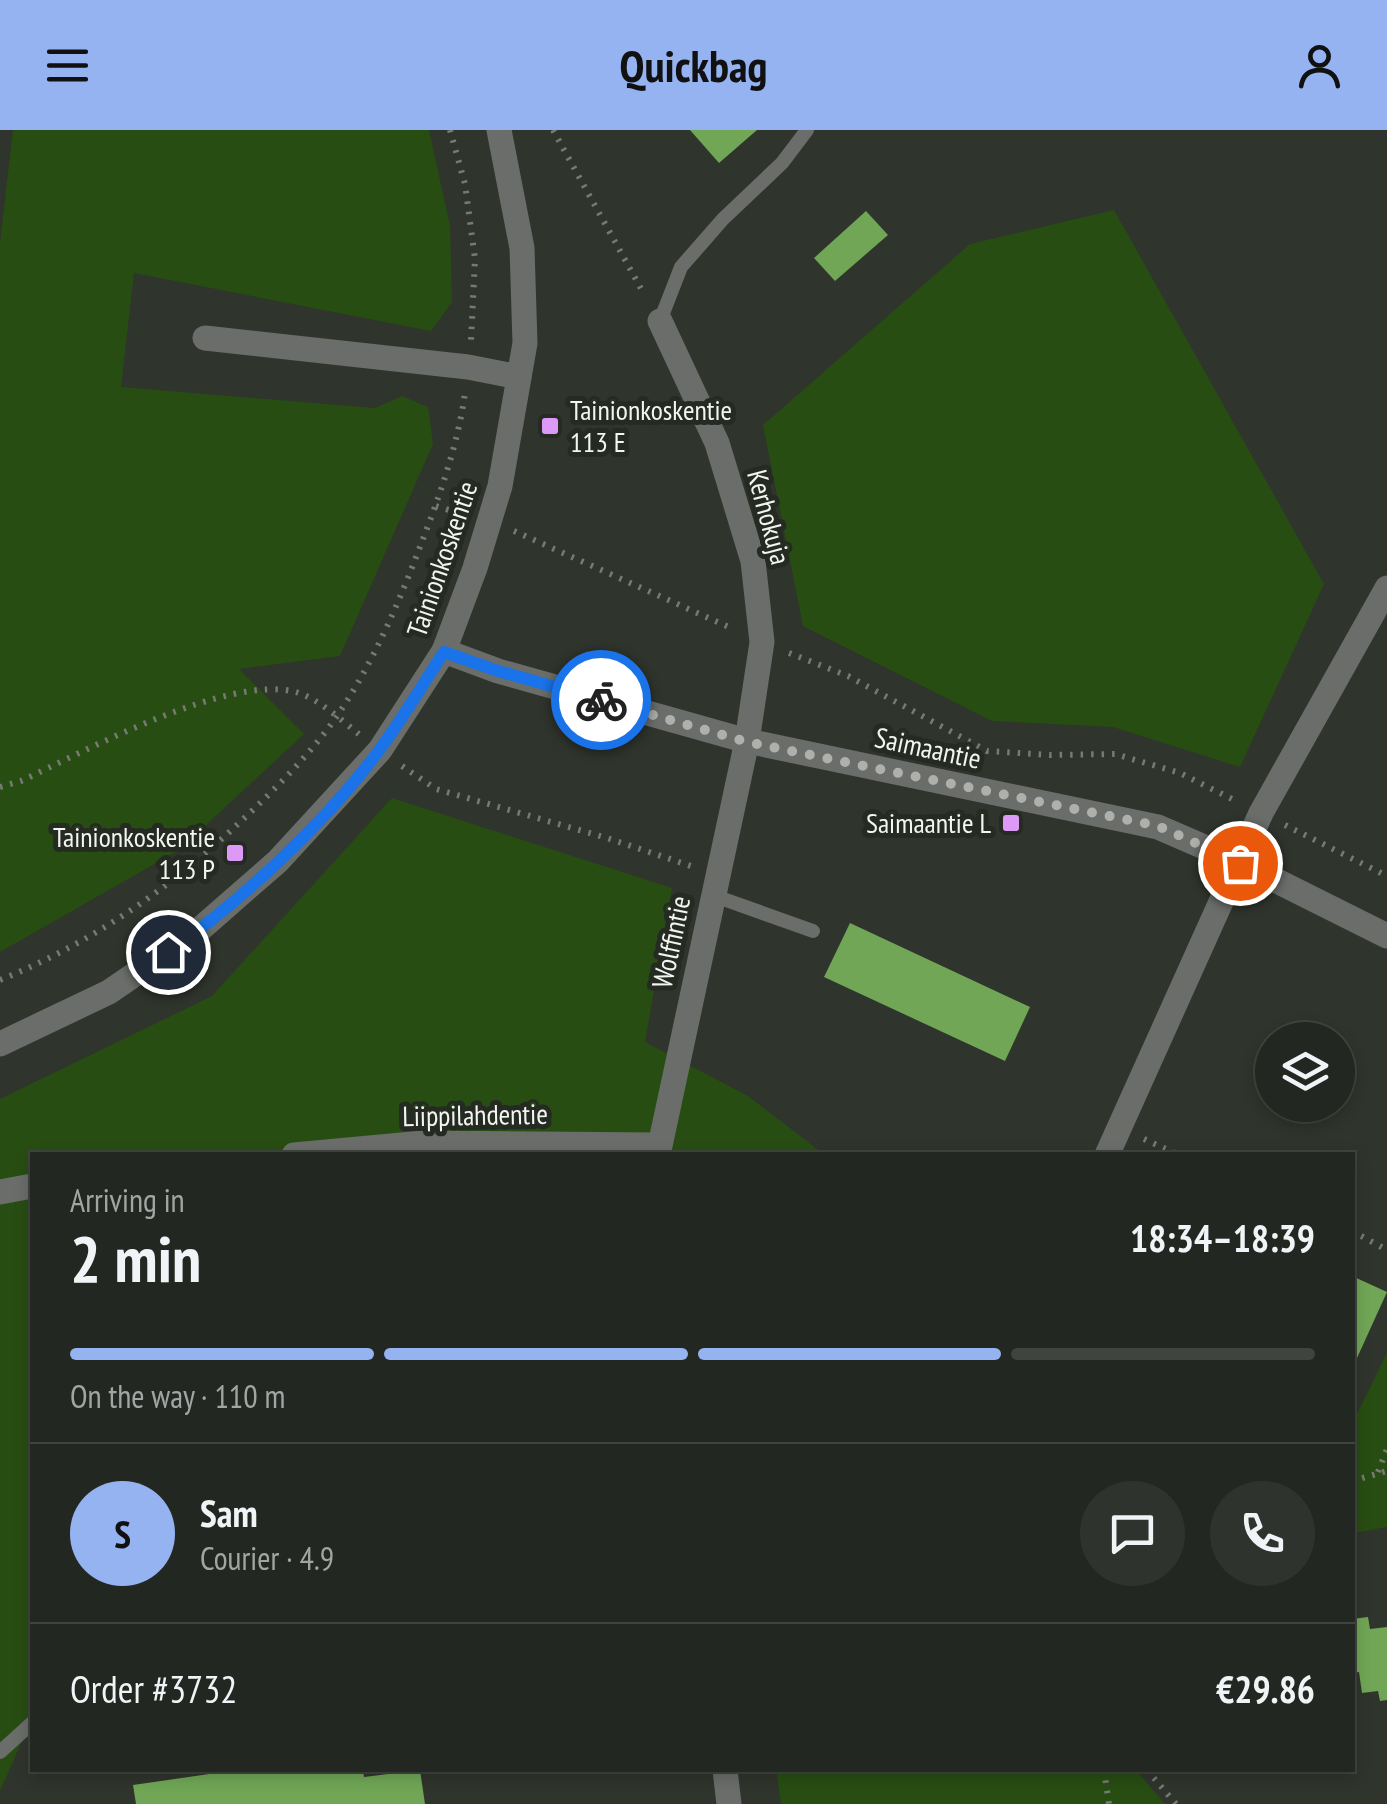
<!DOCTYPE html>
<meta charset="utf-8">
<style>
:root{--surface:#232721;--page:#2f332e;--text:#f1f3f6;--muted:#a3a5a5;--line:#40443f;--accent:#95b2f1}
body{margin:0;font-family:"PT Sans Narrow",sans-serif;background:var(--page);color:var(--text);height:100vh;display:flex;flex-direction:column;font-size:38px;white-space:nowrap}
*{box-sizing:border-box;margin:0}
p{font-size:32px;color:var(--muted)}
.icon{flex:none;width:55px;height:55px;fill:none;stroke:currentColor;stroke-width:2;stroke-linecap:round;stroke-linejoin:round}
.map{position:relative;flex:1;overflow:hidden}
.drawer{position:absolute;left:30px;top:1022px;width:1325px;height:620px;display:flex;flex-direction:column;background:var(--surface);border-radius:0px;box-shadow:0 5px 15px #0003,0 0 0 2px var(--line)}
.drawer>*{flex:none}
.fabs{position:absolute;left:1255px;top:892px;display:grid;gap:20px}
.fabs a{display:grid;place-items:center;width:100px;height:100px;border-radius:50%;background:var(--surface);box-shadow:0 5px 15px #0003,0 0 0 2px var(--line);font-size:50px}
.pin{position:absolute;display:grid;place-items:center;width:85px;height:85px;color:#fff;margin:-42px;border:5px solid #fff;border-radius:50%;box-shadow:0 2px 10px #0007}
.courier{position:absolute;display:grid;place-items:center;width:100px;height:100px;margin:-50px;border:8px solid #1a73e8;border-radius:50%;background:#fff;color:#222;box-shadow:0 2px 12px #0007}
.summary em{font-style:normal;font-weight:600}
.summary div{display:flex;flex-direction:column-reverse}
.summary{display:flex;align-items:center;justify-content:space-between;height:170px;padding:0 40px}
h1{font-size:65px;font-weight:600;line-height:75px}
.bar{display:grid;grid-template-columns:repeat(4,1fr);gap:15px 10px;align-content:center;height:120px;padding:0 40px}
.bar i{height:12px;border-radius:8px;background:var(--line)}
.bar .current{background:var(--accent)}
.bar p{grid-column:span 4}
.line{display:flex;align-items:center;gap:25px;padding:0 40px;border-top:2px solid var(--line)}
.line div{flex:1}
.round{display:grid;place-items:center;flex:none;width:105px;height:105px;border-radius:52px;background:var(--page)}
header{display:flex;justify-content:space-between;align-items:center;height:130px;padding:0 40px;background:var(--accent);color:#111;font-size:45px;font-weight:600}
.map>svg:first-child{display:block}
.green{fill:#284d13}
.building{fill:#70a656}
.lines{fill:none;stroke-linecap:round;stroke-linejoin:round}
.path{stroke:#767a73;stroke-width:6;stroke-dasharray:2.5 8;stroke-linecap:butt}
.service{stroke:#6a6d69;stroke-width:14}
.minor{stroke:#6a6d69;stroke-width:25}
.tertiary{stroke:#6a6d69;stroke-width:25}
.done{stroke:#aeb1ab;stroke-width:10;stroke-dasharray:0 18}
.route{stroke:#1a73e8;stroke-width:12}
.poi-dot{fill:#dc99f5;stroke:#252a23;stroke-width:4}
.labels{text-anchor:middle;stroke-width:10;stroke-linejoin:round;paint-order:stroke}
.poi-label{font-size:28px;fill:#f2f5f0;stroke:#252a23;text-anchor:end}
.street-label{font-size:28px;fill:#f2f5f0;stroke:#252a23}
</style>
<header><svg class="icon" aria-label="menu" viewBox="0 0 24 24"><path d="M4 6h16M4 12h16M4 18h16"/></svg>Quickbag<svg class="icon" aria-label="person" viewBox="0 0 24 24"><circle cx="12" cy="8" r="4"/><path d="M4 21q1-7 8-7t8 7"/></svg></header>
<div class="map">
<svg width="1387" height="1674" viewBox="0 0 1387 1674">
<rect width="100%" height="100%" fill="#2f342c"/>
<g class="green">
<polygon points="13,0 429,0 450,96 452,172 431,201 134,143 121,257 375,278 402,266 428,277 433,314 340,526 239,539 304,604 179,720 0,822 0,113"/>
<polygon points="1114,80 1324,454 1240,637 1113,597 992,591 803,496 763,295 970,114"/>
<polygon points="392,668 672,758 645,912 748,966 825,1025 32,1025 32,1588 0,1661 0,969 212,866"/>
<polygon points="1387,1223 1387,1397 1353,1403 1353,1292"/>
<polygon points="776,1640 1136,1640 1165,1674 781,1674"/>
</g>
<g class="building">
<polygon points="690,0 757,0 719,33"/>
<polygon points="866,81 888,105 835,151 814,128"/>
<polygon points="850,793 1030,877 1005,931 824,847"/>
<polygon points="1352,1146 1387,1162 1352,1239"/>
<polygon points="1368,1487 1370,1499 1387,1497 1387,1570 1380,1571 1378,1561 1362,1563 1359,1542 1352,1543 1352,1489"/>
<polygon points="237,1640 363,1640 364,1647 420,1640 425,1674 136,1674 133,1655"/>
</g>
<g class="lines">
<g class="path">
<polyline points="450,0 465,54 475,129 471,211"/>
<polyline points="553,0 644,164"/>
<polyline points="436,376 465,385"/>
<polyline points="514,401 731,498"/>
<polyline points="789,523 848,546 987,621 1050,625 1115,624 1180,643 1238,672"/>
<polyline points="402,636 436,659 607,708 691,736"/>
<path d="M0 657 21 651C85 621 228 544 296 562 319 569 341 590 360 605"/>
<polyline points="1285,695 1387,746"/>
<path d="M0 850C101 809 178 752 256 677 285 649 314 619 337 586 374 532 400 470 423 409 441 362 458 313 465 263"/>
<polyline points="1144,1009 1179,1025"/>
<polyline points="1352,1101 1387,1120"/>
<polyline points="1378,1342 1387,1319"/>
<polyline points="1352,1351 1387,1341"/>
<polyline points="1104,1640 1109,1674"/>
<polyline points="1147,1640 1176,1674"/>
</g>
<g class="service">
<polyline points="660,191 681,137 723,89 782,33 807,0"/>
<polyline points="712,765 813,801"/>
<polyline points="0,1622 32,1593"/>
</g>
<g class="minor">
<polyline points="205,208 468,237 519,247"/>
<polyline points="294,1025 423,1013 658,1015"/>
<polyline points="658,1025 747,611 762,512 753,431 717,313 660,191"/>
<polyline points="1107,1025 1261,683 1387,458"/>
<polyline points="0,1062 32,1056"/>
<polyline points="725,1640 729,1674"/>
</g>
<g class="tertiary">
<polyline points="444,521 498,541 747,611 1158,697 1241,733 1387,806"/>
<polyline points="0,914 109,862 198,801 278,731 380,620 444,521 475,438 500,356 525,213 522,118 499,0"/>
</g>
</g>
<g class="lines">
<polyline class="done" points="601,570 747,612 1158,696 1240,733"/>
<path class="route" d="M168 822C242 771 327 691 380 619 403 588 423 554 444 522L498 541 601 570"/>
</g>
<g class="poi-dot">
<rect x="540" y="286" width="20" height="20" rx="5"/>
<rect x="1001" y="683" width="20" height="20" rx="5"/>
<rect x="225" y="713" width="20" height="20" rx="5"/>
</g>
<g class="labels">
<g class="poi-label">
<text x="570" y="290" text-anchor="start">Tainionkoskentie<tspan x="570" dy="32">113 E</tspan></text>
<text x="991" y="703">Saimaantie L</text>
<text x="215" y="717">Tainionkoskentie<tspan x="215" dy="32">113 P</tspan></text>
</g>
<g class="street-label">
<text transform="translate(769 387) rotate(75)" y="10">Kerhokuja</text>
<text transform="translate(442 429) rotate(-71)" y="10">Tainionkoskentie</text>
<text transform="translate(928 618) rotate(12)" y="10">Saimaantie</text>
<text transform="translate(671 812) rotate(-78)" y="10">Wolffintie</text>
<text transform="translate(475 985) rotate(-1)" y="10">Liippilahdentie</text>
</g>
</g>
</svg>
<div class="fabs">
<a><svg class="icon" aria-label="layers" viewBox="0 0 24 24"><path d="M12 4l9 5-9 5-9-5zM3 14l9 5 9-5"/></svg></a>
</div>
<div class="pin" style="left:1240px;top:733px;background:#ea580c"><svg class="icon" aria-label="bag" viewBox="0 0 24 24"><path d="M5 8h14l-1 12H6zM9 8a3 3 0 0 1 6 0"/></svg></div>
<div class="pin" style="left:168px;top:822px;background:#1f2937"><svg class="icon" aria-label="home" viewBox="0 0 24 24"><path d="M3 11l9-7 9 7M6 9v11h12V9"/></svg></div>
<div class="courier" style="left:601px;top:570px"><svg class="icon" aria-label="bike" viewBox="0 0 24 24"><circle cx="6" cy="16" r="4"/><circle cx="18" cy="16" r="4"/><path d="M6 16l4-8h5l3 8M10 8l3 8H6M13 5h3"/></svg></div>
<section class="drawer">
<div class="summary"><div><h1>2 min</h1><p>Arriving in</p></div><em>18:34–18:39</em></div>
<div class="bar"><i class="current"></i><i class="current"></i><i class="current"></i><i></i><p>On the way · 110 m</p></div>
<div class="line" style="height:180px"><b class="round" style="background:var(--accent);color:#111">S</b><div><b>Sam</b><p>Courier · 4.9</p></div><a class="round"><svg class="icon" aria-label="chat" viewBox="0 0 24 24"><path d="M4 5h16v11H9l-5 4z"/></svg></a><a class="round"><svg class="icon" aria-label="phone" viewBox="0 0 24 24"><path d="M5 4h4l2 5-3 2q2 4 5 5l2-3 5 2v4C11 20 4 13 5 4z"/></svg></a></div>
<div class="line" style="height:130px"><div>Order #3732</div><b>€29.86</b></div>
</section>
</div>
